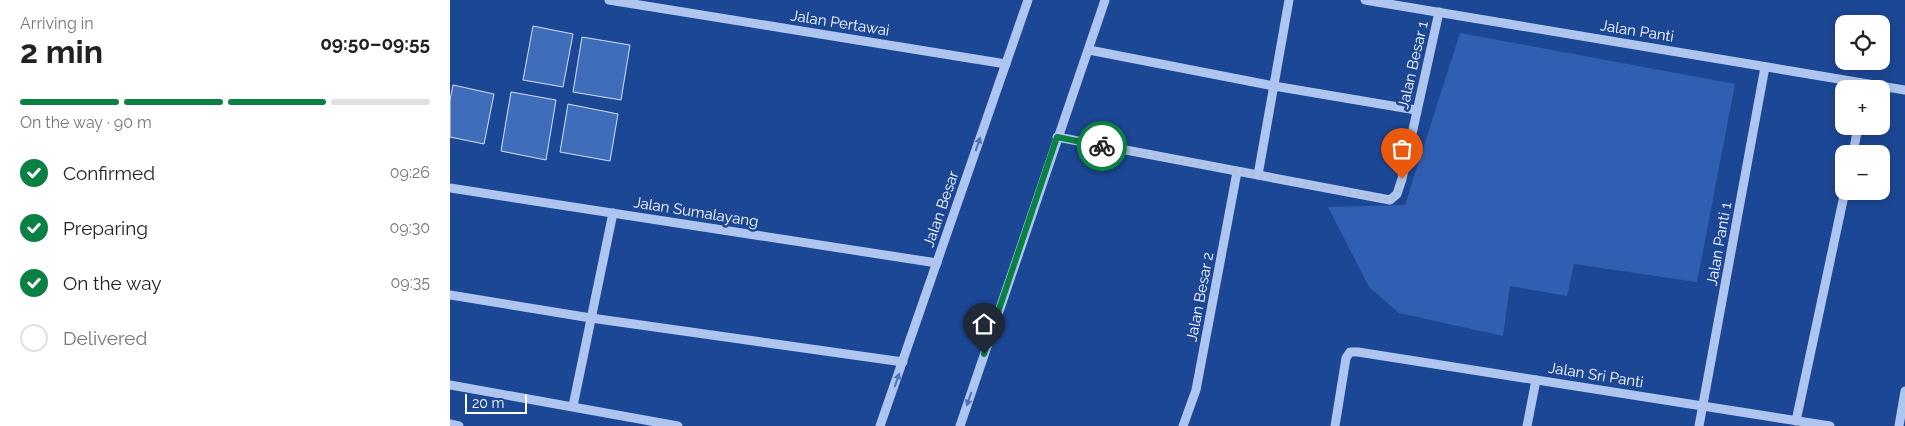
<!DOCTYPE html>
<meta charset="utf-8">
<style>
:root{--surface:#fff;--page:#f6f6f6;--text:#222;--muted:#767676;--line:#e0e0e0;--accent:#0b8043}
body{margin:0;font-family:Raleway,sans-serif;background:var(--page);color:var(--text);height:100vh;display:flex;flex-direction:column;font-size:19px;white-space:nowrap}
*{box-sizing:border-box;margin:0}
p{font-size:16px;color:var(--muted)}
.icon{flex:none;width:28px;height:28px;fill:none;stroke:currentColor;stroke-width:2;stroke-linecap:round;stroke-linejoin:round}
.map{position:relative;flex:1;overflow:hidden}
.drawer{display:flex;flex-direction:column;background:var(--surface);width:450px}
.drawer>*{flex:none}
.buttons{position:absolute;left:1385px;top:15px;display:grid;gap:10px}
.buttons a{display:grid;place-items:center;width:55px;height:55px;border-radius:10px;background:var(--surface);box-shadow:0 2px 8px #0003;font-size:25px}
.scale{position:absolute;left:15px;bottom:12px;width:62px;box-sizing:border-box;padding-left:5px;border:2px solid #fff;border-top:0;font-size:14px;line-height:18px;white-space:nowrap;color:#fff;-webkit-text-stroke:4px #1c4794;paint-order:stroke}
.pin{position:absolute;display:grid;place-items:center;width:42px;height:42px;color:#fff;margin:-51px -21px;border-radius:50% 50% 50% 0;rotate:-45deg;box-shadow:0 0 5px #0007}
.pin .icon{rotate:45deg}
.courier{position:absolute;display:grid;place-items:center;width:50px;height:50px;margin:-25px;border:4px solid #0b8043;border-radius:50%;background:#fff;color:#222;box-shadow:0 1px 6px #0007}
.summary em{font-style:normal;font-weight:700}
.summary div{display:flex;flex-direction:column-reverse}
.summary{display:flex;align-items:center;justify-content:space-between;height:85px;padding:0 20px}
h1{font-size:32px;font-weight:700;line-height:38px}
.bar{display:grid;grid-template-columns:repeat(4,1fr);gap:8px 5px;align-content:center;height:60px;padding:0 20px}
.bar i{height:6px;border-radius:4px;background:var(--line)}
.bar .on{background:var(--accent)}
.bar p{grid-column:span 4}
ol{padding:0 20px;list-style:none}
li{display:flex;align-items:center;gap:15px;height:55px}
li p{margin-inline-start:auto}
li .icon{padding:5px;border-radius:50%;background:var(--accent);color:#fff;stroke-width:4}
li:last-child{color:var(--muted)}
li i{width:28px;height:28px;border:2px solid var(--line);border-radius:50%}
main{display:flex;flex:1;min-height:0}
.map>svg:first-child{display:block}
.green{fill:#305fb2}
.building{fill:#406dba;stroke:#d5e3fb}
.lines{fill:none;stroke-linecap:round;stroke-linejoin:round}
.minor{stroke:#aec6ef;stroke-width:9}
.oneway{fill:#4f73b4}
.done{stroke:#b0bfda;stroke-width:5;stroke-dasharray:0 9}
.route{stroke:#0b8043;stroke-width:6}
.labels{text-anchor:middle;stroke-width:5;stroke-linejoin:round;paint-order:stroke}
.street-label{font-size:15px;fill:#fff;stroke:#1c4794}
</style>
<main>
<section class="drawer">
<div class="summary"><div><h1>2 min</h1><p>Arriving in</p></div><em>09:50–09:55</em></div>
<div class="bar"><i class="on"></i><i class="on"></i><i class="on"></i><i></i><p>On the way · 90 m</p></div>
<ol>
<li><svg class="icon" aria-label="check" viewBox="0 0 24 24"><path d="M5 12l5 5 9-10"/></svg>Confirmed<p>09:26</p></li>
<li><svg class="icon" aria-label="check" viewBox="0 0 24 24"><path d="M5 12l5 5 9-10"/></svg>Preparing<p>09:30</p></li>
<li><svg class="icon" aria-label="check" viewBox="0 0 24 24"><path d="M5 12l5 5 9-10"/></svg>On the way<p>09:35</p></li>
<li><i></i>Delivered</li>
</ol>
</section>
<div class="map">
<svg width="1455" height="426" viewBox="0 0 1455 426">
<rect width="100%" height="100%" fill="#1c4794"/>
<polygon class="green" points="1010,33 1285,84 1247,282 1124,264 1117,296 1060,286 1053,336 949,313 919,287 878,207 955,205"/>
<g class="building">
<polygon points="83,26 123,34 113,87 73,80"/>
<polygon points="132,37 180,45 171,100 123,92"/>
<polygon points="3,85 44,94 34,144 0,137 0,100"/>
<polygon points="61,92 106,100 96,160 51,151"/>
<polygon points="118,104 168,114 160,161 110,152"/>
</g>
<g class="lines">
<g class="minor">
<polyline points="159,0 556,64"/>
<polyline points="915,0 1455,90"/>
<polyline points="639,50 824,86 966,110"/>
<polyline points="607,137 940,200 947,194 952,179 989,12"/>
<polyline points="1403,154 1408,126"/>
<polyline points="808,175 839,0"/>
<polyline points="0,188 487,263"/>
<polyline points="0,295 141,318 453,362"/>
<polyline points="0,385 228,426"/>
<polyline points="123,406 163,213"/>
<polyline points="1346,421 1395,191"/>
<polyline points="0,424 9,426"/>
<polyline points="430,426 578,0"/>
<polyline points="510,426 655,0"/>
<polyline points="733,426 746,390 787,172"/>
<polyline points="885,426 896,358 900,352 908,352 1380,426"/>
<polyline points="1077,426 1086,380"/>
<polyline points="1249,426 1315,67"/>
<polyline points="1449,426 1455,391"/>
</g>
</g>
<defs><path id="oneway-solid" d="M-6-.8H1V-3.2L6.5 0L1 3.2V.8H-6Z" transform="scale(1.25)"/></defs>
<g class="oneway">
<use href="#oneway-solid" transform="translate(528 144) rotate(-71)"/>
<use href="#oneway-solid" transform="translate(447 380) rotate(-71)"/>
<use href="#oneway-solid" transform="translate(519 399) rotate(109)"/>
</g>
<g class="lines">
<polyline class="done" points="652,146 940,200 947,194 952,179"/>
<polyline class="route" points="534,354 607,137 652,146"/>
</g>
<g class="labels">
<g class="street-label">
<text transform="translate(390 23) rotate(9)" y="5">Jalan Pertawai</text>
<text transform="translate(1187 31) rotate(9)" y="5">Jalan Panti</text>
<text transform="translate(963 65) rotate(-77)" y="5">Jalan Besar 1</text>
<text transform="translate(491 209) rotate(-71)" y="5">Jalan Besar</text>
<text transform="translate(246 212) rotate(9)" y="5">Jalan Sumalayang</text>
<text transform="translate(1269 244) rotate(-80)" y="5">Jalan Panti 1</text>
<text transform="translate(750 297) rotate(-79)" y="5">Jalan Besar 2</text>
<text transform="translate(1146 375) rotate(9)" y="5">Jalan Sri Panti</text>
</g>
</g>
</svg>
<div class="buttons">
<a><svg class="icon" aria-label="locate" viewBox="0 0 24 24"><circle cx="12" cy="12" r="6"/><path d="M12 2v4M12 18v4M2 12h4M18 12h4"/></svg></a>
<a>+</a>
<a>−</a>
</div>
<div class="scale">20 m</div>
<div class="pin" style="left:952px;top:179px;background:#ea580c"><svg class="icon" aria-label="bag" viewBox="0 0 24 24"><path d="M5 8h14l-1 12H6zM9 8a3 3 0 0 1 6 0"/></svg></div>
<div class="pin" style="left:534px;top:354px;background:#1f2937"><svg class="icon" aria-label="home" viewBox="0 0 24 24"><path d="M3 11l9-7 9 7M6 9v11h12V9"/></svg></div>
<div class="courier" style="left:652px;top:146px"><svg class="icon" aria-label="bike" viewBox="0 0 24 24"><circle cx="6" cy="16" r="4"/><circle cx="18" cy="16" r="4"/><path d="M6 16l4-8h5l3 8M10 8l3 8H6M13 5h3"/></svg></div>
</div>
</main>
